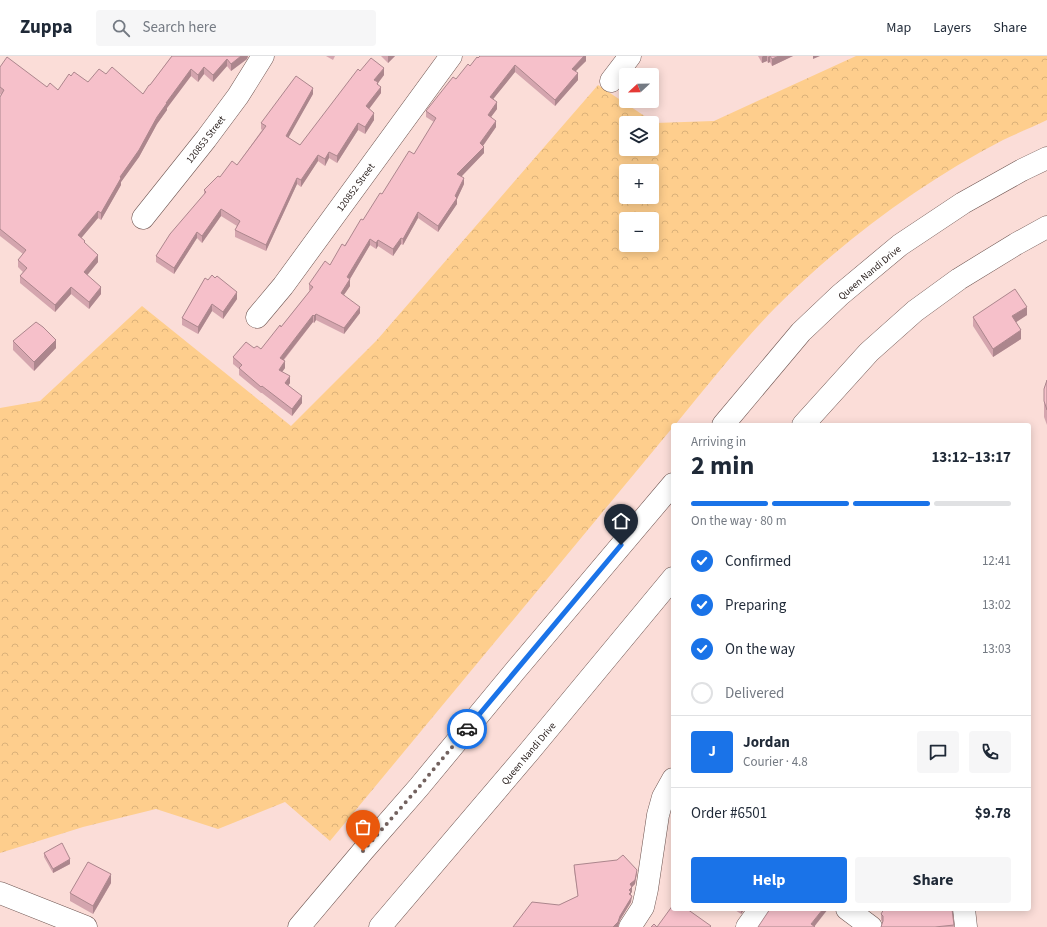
<!DOCTYPE html>
<meta charset="utf-8">
<style>
:root{--surface:#fff;--page:#f6f6f7;--text:#1f2937;--muted:#747a83;--line:#e0e1e3;--accent:#1a73e8}
body{margin:0;font-family:"Source Sans 3",sans-serif;background:var(--page);color:var(--text);height:100vh;display:flex;flex-direction:column;font-size:15px;white-space:nowrap}
*{box-sizing:border-box;margin:0}
p{font-size:13px;color:var(--muted)}
.icon{flex:none;width:22px;height:22px;fill:none;stroke:currentColor;stroke-width:2;stroke-linecap:round;stroke-linejoin:round}
.map{position:relative;flex:1;overflow:hidden}
.side{position:absolute;left:671px;top:367px;width:360px;height:488px;display:flex;flex-direction:column;background:var(--surface);border-radius:4px;box-shadow:0 2px 10px #0003}
.side>*{flex:none}
.needle{width:26px;rotate:248deg}
.buttons{position:absolute;left:619px;top:12px;display:grid;gap:8px}
.buttons a{display:grid;place-items:center;width:40px;height:40px;border-radius:4px;background:var(--surface);box-shadow:0 2px 10px #0003;font-size:20px}
.pin{position:absolute;display:grid;place-items:center;width:34px;height:34px;color:#fff;margin:-41px -17px;border-radius:50% 50% 50% 0;rotate:-45deg;box-shadow:0 0 4px #0007}
.pin .icon{rotate:45deg}
.courier{position:absolute;display:grid;place-items:center;width:40px;height:40px;margin:-20px;border:3px solid #1a73e8;border-radius:50%;background:#fff;color:#222;box-shadow:0 1px 5px #0007}
.summary em{font-style:normal;font-weight:700}
.summary div{display:flex;flex-direction:column-reverse}
.summary{display:flex;align-items:center;justify-content:space-between;height:68px;padding:0 20px}
h1{font-size:26px;font-weight:700;line-height:30px}
.bar{display:grid;grid-template-columns:repeat(4,1fr);gap:6px 4px;align-content:center;height:48px;padding:0 20px}
.bar i{height:5px;border-radius:3px;background:var(--line)}
.bar .selected{background:var(--accent)}
.bar p{grid-column:span 4}
.line{display:flex;align-items:center;gap:10px;padding:0 20px;border-top:1px solid var(--line)}
.line div{flex:1}
.round{display:grid;place-items:center;flex:none;width:42px;height:42px;border-radius:4px;background:var(--page)}
ol{padding:0 20px;list-style:none}
li{display:flex;align-items:center;gap:12px;height:44px}
li p{margin-inline-start:auto}
li .icon{padding:4px;border-radius:50%;background:var(--accent);color:#fff;stroke-width:4}
li:last-child{color:var(--muted)}
li i{width:22px;height:22px;border:2px solid var(--line);border-radius:50%}
.cta{display:flex;gap:8px;margin-top:auto;padding:8px 20px}
.cta a{flex:1;height:46px;border-radius:4px;background:var(--accent);color:#fff;font-size:16px;font-weight:700;line-height:46px;text-align:center}
.cta a+a{background:var(--page);color:var(--text)}
header{display:flex;align-items:center;gap:24px;box-sizing:border-box;height:56px;padding:0 20px;background:var(--surface);border-bottom:1px solid var(--line)}
header strong{font-size:19px}
nav{display:flex;gap:22px;margin-inline-start:auto;font-size:14px}
.search{width:280px;height:36px;background:var(--page);display:flex;align-items:center;gap:10px;box-sizing:border-box;padding:0 14px;border-radius:4px;color:var(--muted);font-size:15px}
.map>svg:first-child{display:block}
.forest{fill:url(#forest-crowns);fill-rule:evenodd}
.lines{fill:none;stroke-linecap:round;stroke-linejoin:round}
.minor-casing{stroke:#6e5551;stroke-width:23}
.major-casing{stroke:#6e5551;stroke-width:23}
.minor{stroke:#fff;stroke-width:22}
.major{stroke:#fff;stroke-width:22}
.wall{fill:#d4a5ae}
.shaded-wall{fill:#ac868d}
.building{fill:#f6c0ca;stroke:#ac868d}
.done{stroke:#73625f;stroke-width:4;stroke-dasharray:0 7.2}
.route{stroke:#1a73e8;stroke-width:5}
.labels{text-anchor:middle;stroke-width:4;stroke-linejoin:round;paint-order:stroke}
.street-label{font-size:10px;fill:#2a201e;stroke:#fff}
</style>
<header>
<strong>Zuppa</strong>
<div class="search"><svg class="icon" aria-label="search" viewBox="0 0 24 24"><circle cx="10" cy="10" r="6"/><path d="M15 15l6 6"/></svg>Search here</div>
<nav><a>Map</a><a>Layers</a><a>Share</a></nav>
</header>
<div class="map">
<svg width="1047" height="871" viewBox="0 0 1047 871">
<defs>
<pattern id="forest-crowns" width="20" height="18" patternUnits="userSpaceOnUse"><rect width="20" height="18" fill="#fece8d"/><path d="M2 6a3 3 0 1 1 6 0M12 15a3 3 0 1 1 6 0" fill="none" stroke="#dab179"/></pattern>
</defs>
<rect width="100%" height="100%" fill="#fbddd8"/>
<path class="forest" d="M856 0H1047V64C1032 71 1018 77 1003 84 919 128 842 185 775 252 739 289 708 329 675 369H673V371L330 785 285 746 218 773 156 753 83 771 0 797V352L40 345 142 250 291 370 377 284 598 29 655 67 714 65ZM626 67H652V93H626ZM626 115H652V141H626ZM626 163H652V189H626Z"/>
<g class="lines">
<g class="minor-casing">
<g id="minor">
<polyline points="611,25 630,0"/>
<polyline points="143,162 206,83 238,40 263,0"/>
<polyline points="257,261 283,230 451,0"/>
<polyline points="0,837 86,871"/>
<polyline points="847,853 871,871"/>
<polyline points="964,853 966,871"/>
<polyline points="630,871 643,851 647,833 658,759 663,741 673,723"/>
<polyline points="747,871 760,853"/>
</g>
</g>
<g class="major-casing">
<g id="major">
<polyline points="723,369 801,276 840,239 900,189 963,147 1022,114 1047,102"/>
<polyline points="803,369 869,296 915,255 959,223 1016,188 1047,171"/>
<polyline points="299,871 363,795 419,731 515,615 673,428"/>
<polyline points="380,871 528,697 673,522"/>
</g>
</g>
<use href="#minor" class="minor"/>
<use href="#major" class="major"/>
</g>
<g class="wall">
<polygon points="171,0 248,0 247,3 231,15 227,10 213,26 204,18 198,26 191,20 167,52 167,54 157,68 139,101 121,126 121,129 101,164 98,162 81,182 98,206 87,219 101,238 89,253 71,238 55,256 20,227 20,220 23,216 18,211 18,204 23,198 0,180 0,41 1,39 0,38 0,11 47,31 58,34 71,20 88,26 106,18 143,38 150,29 171,1"/>
<polygon points="326,0 335,0 333,4"/>
<polygon points="381,0 395,0 388,7"/>
<polygon points="586,0 586,5 575,15 578,24 555,50 515,16 493,43 497,53 491,61 496,71 483,90 484,97 462,120 464,128 457,143 457,148 438,176 418,162 403,189 401,188 393,200 378,190 376,193 370,189 350,223 350,230 344,239 360,257 344,278 316,264 314,267 313,266 284,304 285,312 282,316 290,327 288,329 302,347 292,360 262,337 261,337 239,319 239,313 233,308 233,301 254,292 261,293 281,271 310,235 309,234 309,228 330,209 363,164 382,138 414,98 434,66 426,61 426,55 456,23 470,10 478,2"/>
<polygon points="758,0 793,0 772,10 770,6 768,7 767,5 762,7"/>
<polygon points="360,15 384,19 378,27 378,28 381,37 369,53 374,64 365,78 358,74 337,107 329,102 325,110 318,105 301,131 297,128 266,195 235,181 235,174 237,170 221,160 202,187 197,182 174,218 156,206 156,200 204,139 204,134 237,109 262,74 261,73 261,67 313,38 288,81 300,89"/>
<polygon points="205,222 237,243 223,263 212,255 198,278 182,269 182,262"/>
<polygon points="1027,259 1016,266 1021,283 993,301 973,270 973,261"/>
<polygon points="13,285 56,292 34,315 13,294"/>
<polygon points="1047,324 1047,369 1044,361 1044,333"/>
<polygon points="44,797 70,808 53,817 44,801"/>
<polygon points="574,809 637,818 635,828 632,831 632,836 631,837 631,846 620,864 618,871 513,871 578,840 574,814"/>
<polygon points="111,827 93,858 70,845 70,837"/>
<polygon points="735,853 745,853 741,858 735,854"/>
<polygon points="952,853 954,871 881,871 883,867 881,864 881,858"/>
</g>
<g class="shaded-wall">
<polygon points="241,0 248,0 247,3 231,15 231,8"/>
<polygon points="388,0 395,0 388,7"/>
<polygon points="584,0 586,0 586,5 572,19 572,13"/>
<polygon points="763,0 767,0 767,5 762,7 762,1"/>
<polygon points="770,0 770,6 768,7 768,1"/>
<polygon points="779,0 793,0 772,10 772,3"/>
<polygon points="813,0 820,0 813,3"/>
<polygon points="227,3 227,10 213,26 213,19"/>
<polygon points="515,9 515,16 490,47 490,41"/>
<polygon points="204,11 204,18 198,26 198,19"/>
<polygon points="384,12 384,19 378,27 378,33 374,24"/>
<polygon points="191,13 191,20 167,52 167,54 157,68 139,101 121,126 121,129 101,164 101,157 120,121 166,47"/>
<polygon points="578,17 578,24 555,50 555,44"/>
<polygon points="381,31 381,37 366,57 366,50"/>
<polygon points="313,32 313,38 286,86 286,80"/>
<polygon points="497,46 497,53 488,65 488,59"/>
<polygon points="374,57 374,64 365,78 365,71"/>
<polygon points="496,65 496,71 480,94 480,87"/>
<polygon points="358,67 358,74 337,107 337,100"/>
<polygon points="484,91 484,97 457,125 457,118"/>
<polygon points="329,96 329,102 325,110 325,103"/>
<polygon points="318,99 318,105 301,131 301,124"/>
<polygon points="297,122 297,128 266,195 266,189"/>
<polygon points="464,122 464,128 457,143 457,148 438,176 438,170 455,140"/>
<polygon points="221,153 221,160 202,187 202,180"/>
<polygon points="98,155 98,162 78,186 78,179"/>
<polygon points="418,156 418,162 403,189 403,183"/>
<polygon points="197,176 197,182 174,218 174,212"/>
<polygon points="401,182 401,188 393,200 393,193"/>
<polygon points="370,183 370,189 347,228 347,221"/>
<polygon points="378,184 378,190 376,193 376,187"/>
<polygon points="98,199 98,206 84,223 84,216"/>
<polygon points="350,223 350,230 341,243 341,237"/>
<polygon points="71,231 71,238 55,256 55,249"/>
<polygon points="101,231 101,238 89,253 89,246"/>
<polygon points="237,236 237,243 223,263 223,256"/>
<polygon points="212,248 212,255 198,278 198,271"/>
<polygon points="360,251 360,257 344,278 344,272"/>
<polygon points="1027,251 1027,259 1012,269 1012,260"/>
<polygon points="316,258 316,264 314,267 314,260"/>
<polygon points="313,259 313,266 280,308 280,302"/>
<polygon points="1021,274 1021,283 993,301 993,293"/>
<polygon points="56,284 56,292 34,315 34,306"/>
<polygon points="285,305 285,312 279,320 279,314"/>
<polygon points="290,320 290,327 285,334 285,327"/>
<polygon points="302,340 302,347 292,360 292,353"/>
<polygon points="70,803 70,808 53,817 53,813"/>
<polygon points="637,814 635,828 630,833 630,828"/>
<polygon points="111,818 111,827 93,858 93,850"/>
<polygon points="632,831 632,836 631,837 631,840 629,842 629,834"/>
<polygon points="632,840 631,846 620,864 618,871 613,871"/>
<polygon points="741,853 745,853 741,858"/>
<polygon points="823,853 828,853 814,871 811,868"/>
</g>
<g class="building">
<polygon points="172,0 241,0 231,8 227,3 213,19 204,11 198,19 191,13 166,47 167,47 157,61 139,94 120,121 121,122 101,157 98,155 78,179 85,185 84,186 98,199 84,216 101,231 89,246 71,231 55,249 20,220 27,212 18,204 26,194 0,173 0,41 4,34 0,31 0,11 7,1 47,31 50,27 58,34 69,18 71,20 74,16 88,26 99,13 106,18 112,11 143,38 149,29 150,29"/>
<polygon points="480,0 584,0 572,13 578,17 555,44 515,9 490,41 497,46 488,59 496,65 480,87 484,91 457,118 464,122 455,140 457,142 438,170 418,156 403,183 401,182 393,193 378,184 376,187 370,183 347,221 350,223 341,237 360,251 344,272 316,258 314,260 313,259 280,302 285,305 279,314 290,320 285,327 302,340 292,353 262,330 261,331 239,312 242,309 233,301 246,286 254,292 257,290 261,293 280,269 281,271 313,231 309,228 325,205 330,209 342,188 345,190 361,163 363,164 380,137 382,138 409,95 414,98 436,62 426,55 453,21 456,23 468,8 470,10 477,1 478,2"/>
<polygon points="770,0 779,0 772,3"/>
<polygon points="371,2 384,12 374,24 378,26 377,28 381,31 366,50 374,57 365,71 358,67 337,100 329,96 325,103 318,99 301,124 297,122 266,189 235,174 240,165 221,153 202,180 197,176 174,212 156,200 170,178 206,136 204,134 218,120 220,121 232,105 237,109 266,70 261,67 296,20 313,32 286,80 300,89 358,13 360,15"/>
<polygon points="212,219 215,222 217,220 237,236 223,256 212,248 198,271 182,262 205,222 208,224"/>
<polygon points="1015,233 1027,251 1012,260 1021,274 993,293 973,261"/>
<polygon points="36,266 43,271 56,284 34,306 13,285"/>
<polygon points="1047,324 1047,354 1044,345 1044,333"/>
<polygon points="62,787 70,803 53,813 44,797"/>
<polygon points="623,799 637,814 635,824 630,828 632,831 629,834 631,836 629,838 632,840 631,842 620,860 618,866 613,871 513,871 532,846 559,849 578,840 574,809 617,804"/>
<polygon points="88,806 111,818 93,850 70,837"/>
<polygon points="673,849 673,853 687,853 711,870 710,871 651,871 654,868 657,871"/>
<polygon points="770,853 823,853 811,868 815,871 758,871"/>
<polygon points="884,853 952,853 954,869 935,871 881,871 883,865 883,860 881,858"/>
</g>
<g class="lines">
<polyline class="done" points="363,795 419,731 467,673"/>
<polyline class="route" points="467,673 621,489"/>
</g>
<g class="labels">
<g class="street-label">
<text transform="translate(205 83) rotate(-52)" y="4">120853 Street</text>
<text transform="translate(355 131) rotate(-54)" y="4">120852 Street</text>
<text transform="translate(869 216) rotate(-40)" y="4">Queen Nandi Drive</text>
<text transform="translate(528 697) rotate(-50)" y="4">Queen Nandi Drive</text>
</g>
</g>
</svg>
<div class="buttons">
<a><svg class="needle" viewBox="-14 -14 28 28"><path d="M0-13l5 13h-10z" fill="#e53935"/><path d="M0 13l5-13h-10z" fill="#747a83"/></svg></a>
<a><svg class="icon" aria-label="layers" viewBox="0 0 24 24"><path d="M12 4l9 5-9 5-9-5zM3 14l9 5 9-5"/></svg></a>
<a>+</a>
<a>−</a>
</div>
<div class="pin" style="left:363px;top:795px;background:#ea580c"><svg class="icon" aria-label="bag" viewBox="0 0 24 24"><path d="M5 8h14l-1 12H6zM9 8a3 3 0 0 1 6 0"/></svg></div>
<div class="pin" style="left:621px;top:489px;background:#1f2937"><svg class="icon" aria-label="home" viewBox="0 0 24 24"><path d="M3 11l9-7 9 7M6 9v11h12V9"/></svg></div>
<div class="courier" style="left:467px;top:673px"><svg class="icon" aria-label="car" viewBox="0 0 24 24"><path d="M5 17H2v-5l4-1 3-4h7l3 4 3 1v5h-3M9 17h6M6 11h13"/><circle cx="7" cy="17" r="2"/><circle cx="17" cy="17" r="2"/></svg></div>
<section class="side">
<div class="summary"><div><h1>2 min</h1><p>Arriving in</p></div><em>13:12–13:17</em></div>
<div class="bar"><i class="selected"></i><i class="selected"></i><i class="selected"></i><i></i><p>On the way · 80 m</p></div>
<ol>
<li><svg class="icon" aria-label="check" viewBox="0 0 24 24"><path d="M5 12l5 5 9-10"/></svg>Confirmed<p>12:41</p></li>
<li><svg class="icon" aria-label="check" viewBox="0 0 24 24"><path d="M5 12l5 5 9-10"/></svg>Preparing<p>13:02</p></li>
<li><svg class="icon" aria-label="check" viewBox="0 0 24 24"><path d="M5 12l5 5 9-10"/></svg>On the way<p>13:03</p></li>
<li><i></i>Delivered</li>
</ol>
<div class="line" style="height:72px"><b class="round" style="background:var(--accent);color:#fff">J</b><div><b>Jordan</b><p>Courier · 4.8</p></div><a class="round"><svg class="icon" aria-label="chat" viewBox="0 0 24 24"><path d="M4 5h16v11H9l-5 4z"/></svg></a><a class="round"><svg class="icon" aria-label="phone" viewBox="0 0 24 24"><path d="M5 4h4l2 5-3 2q2 4 5 5l2-3 5 2v4C11 20 4 13 5 4z"/></svg></a></div>
<div class="line" style="height:52px"><div>Order #6501</div><b>$9.78</b></div>
<div class="cta"><a>Help</a><a>Share</a></div>
</section>
</div>
